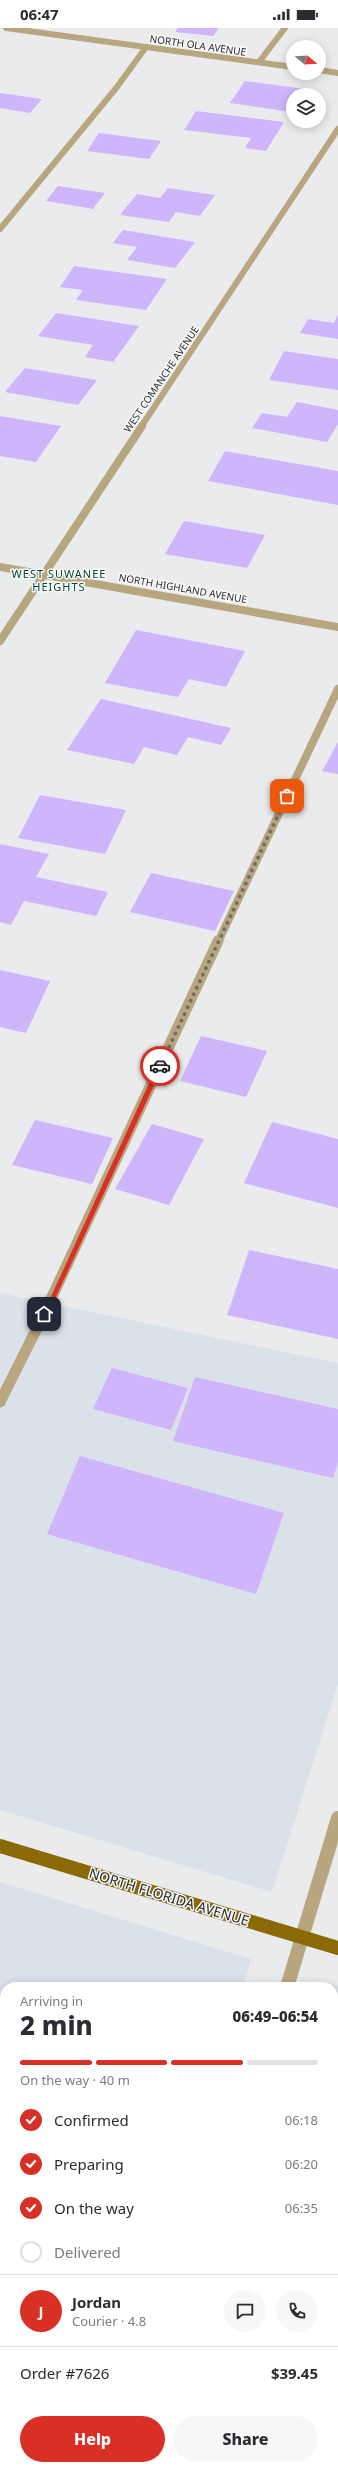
<!DOCTYPE html>
<meta charset="utf-8">
<style>
:root{--surface:#fff;--page:#f7f7f7;--text:#2b2b33;--muted:#7c7c81;--line:#e1e1e2;--accent:#d93025}
body{margin:0;font-family:"Noto Sans",sans-serif;background:var(--page);color:var(--text);height:100vh;display:flex;flex-direction:column;font-size:15px;white-space:nowrap}
*{box-sizing:border-box;margin:0}
p{font-size:13px;color:var(--muted)}
.icon{flex:none;width:22px;height:22px;fill:none;stroke:currentColor;stroke-width:2;stroke-linecap:round;stroke-linejoin:round}
.map{position:relative;flex:1;overflow:hidden}
.side{position:absolute;left:0px;top:1954px;width:338px;height:488px;display:flex;flex-direction:column;background:var(--surface);border-radius:16px 16px 0 0;box-shadow:0 2px 10px #0003}
.side>*{flex:none}
.needle{width:26px;rotate:108deg}
.tools{position:absolute;left:286px;top:12px;display:grid;gap:8px}
.tools a{display:grid;place-items:center;width:40px;height:40px;border-radius:50%;background:var(--surface);box-shadow:0 2px 10px #0003;font-size:20px}
.pin{position:absolute;display:grid;place-items:center;width:34px;height:34px;color:#fff;margin:-17px;border-radius:8px;box-shadow:0 2px 6px #0006}
.courier{position:absolute;display:grid;place-items:center;width:40px;height:40px;margin:-20px;border:3px solid #d93025;border-radius:50%;background:#fff;color:#222;box-shadow:0 1px 5px #0007}
.head em{font-style:normal;font-weight:800}
.head div{display:flex;flex-direction:column-reverse}
.head{display:flex;align-items:center;justify-content:space-between;height:68px;padding:0 20px}
h1{font-size:26px;font-weight:800;line-height:30px}
.bar{display:grid;grid-template-columns:repeat(4,1fr);gap:6px 4px;align-content:center;height:48px;padding:0 20px}
.bar i{height:5px;border-radius:3px;background:var(--line)}
.bar .selected{background:var(--accent)}
.bar p{grid-column:span 4}
.line{display:flex;align-items:center;gap:10px;padding:0 20px;border-top:1px solid var(--line)}
.line div{flex:1}
.round{display:grid;place-items:center;flex:none;width:42px;height:42px;border-radius:21px;background:var(--page)}
ol{padding:0 20px;list-style:none}
li{display:flex;align-items:center;gap:12px;height:44px}
li p{margin-inline-start:auto}
li .icon{padding:4px;border-radius:50%;background:var(--accent);color:#fff;stroke-width:4}
li:last-child{color:var(--muted)}
li i{width:22px;height:22px;border:2px solid var(--line);border-radius:50%}
.action{display:flex;gap:8px;margin-top:auto;padding:8px 20px}
.action a{flex:1;height:46px;border-radius:24px;background:var(--accent);color:#fff;font-size:16px;font-weight:800;line-height:46px;text-align:center}
.action a+a{background:var(--page);color:var(--text)}
.status{display:flex;justify-content:space-between;align-items:center;height:28px;padding:0 20px;background:var(--surface);direction:ltr}
.status svg{height:11px;fill:currentColor}
.map>svg:first-child{display:block}
.built{fill:#dbe1e9}
.building{fill:#ceb5fc}
.lines{fill:none;stroke-linecap:round;stroke-linejoin:round}
.service-far2{stroke:#b7a67e;stroke-width:6}
.service-far1{stroke:#b7a67e;stroke-width:8}
.service{stroke:#b7a67e;stroke-width:11}
.minor-far2{stroke:#b7a67e;stroke-width:6}
.minor-far1{stroke:#b7a67e;stroke-width:8}
.minor{stroke:#b7a67e;stroke-width:14}
.primary{stroke:#8a6907;stroke-width:14}
.route{fill:#d93025}
.done{stroke:#6d6d6e;stroke-width:4;stroke-dasharray:0 7.2}
.labels{text-anchor:middle;stroke-width:3;stroke-linejoin:round;paint-order:stroke}
.far-street-label{font-size:10px;fill:#29292a;stroke:#f8f9fa}
.far-neighbourhood-label{font-size:11px;letter-spacing:1px;fill:#04492c;stroke:#f8f9fa}
.near-street-label{font-size:14px;fill:#29292a;stroke:#f8f9fa}
</style>
<div class="status"><b>06:47</b><svg viewBox="0 0 49 12"><path d="M0 12V9h3v3zM5 12V6h3v6zM10 12V3h3v9zM15 12V0h3v12zM26 1h20v11H26zM47 4h2v5h-2z"/></svg></div>
<div class="map">
<svg width="338" height="2442" viewBox="0 0 338 2442">
<rect width="100%" height="100%" fill="#eaebed"/>
<g class="built">
<polygon points="0,1265 338,1335 338,1656 272,1864 0,1782"/>
<polygon points="0,1854 251,1931 243,1959 5,1959 5,2437 94,2437 93,2442 0,2442"/>
<polygon points="333,1956 338,1958 338,2442 196,2442 197,2437 333,2437"/>
</g>
<g class="building">
<polygon points="178,0 219,0 213,8 175,4"/>
<polygon points="245,53 305,61 302,67 293,67 291,84 230,75"/>
<polygon points="0,65 42,71 30,85 0,80"/>
<polygon points="196,83 284,94 266,123 245,120 251,110 184,102"/>
<polygon points="99,105 161,113 149,131 87,123"/>
<polygon points="58,158 105,165 93,181 46,173"/>
<polygon points="168,160 215,167 200,188 176,184 169,194 120,187 137,166 160,170"/>
<polygon points="123,202 195,214 175,240 127,232 137,219 113,215"/>
<polygon points="74,238 167,251 146,282 76,272 83,262 60,259"/>
<polygon points="56,285 139,298 113,334 85,329 93,317 38,308"/>
<polygon points="338,286 338,311 300,305 308,291 334,295"/>
<polygon points="284,323 338,331 338,362 269,352"/>
<polygon points="25,340 97,352 78,377 5,364"/>
<polygon points="297,374 338,382 338,396 327,414 252,400 262,385 287,389"/>
<polygon points="0,388 61,398 36,434 0,428"/>
<polygon points="225,423 338,443 338,477 208,453"/>
<polygon points="184,493 265,507 247,540 165,526"/>
<polygon points="136,602 245,623 226,659 189,651 178,669 105,655"/>
<polygon points="101,671 231,700 221,717 188,709 177,727 144,719 134,736 67,722"/>
<polygon points="338,714 338,746 322,743"/>
<polygon points="40,767 126,782 105,826 18,810"/>
<polygon points="0,816 49,826 36,849 108,864 96,888 24,873 11,897 0,894"/>
<polygon points="151,845 234,863 215,903 130,884"/>
<polygon points="0,942 50,953 26,1005 0,999"/>
<polygon points="201,1008 267,1023 246,1069 180,1053"/>
<polygon points="35,1092 113,1110 92,1156 12,1137"/>
<polygon points="272,1094 338,1111 338,1180 244,1155"/>
<polygon points="152,1096 204,1111 169,1177 115,1161"/>
<polygon points="249,1222 338,1241 338,1311 227,1287"/>
<polygon points="112,1340 188,1360 171,1402 93,1381"/>
<polygon points="195,1349 338,1381 338,1434 333,1450 173,1413"/>
<polygon points="80,1428 284,1485 256,1566 47,1506"/>
</g>
<g class="lines">
<polyline class="service-far2" points="0,201 117,59 146,19"/>
<polyline class="service-far1" points="218,914 338,661"/>
<polyline class="service" points="0,1374 44,1286 218,913"/>
<g class="minor-far2">
<polyline points="6,0 293,39"/>
<polyline points="259,34 285,0"/>
<polyline points="319,42 338,45"/>
<polyline points="141,399 338,101"/>
</g>
<g class="minor-far1">
<polyline points="0,539 338,599"/>
<polyline points="0,613 142,398"/>
</g>
<g class="minor">
<polyline points="287,1959 338,1790"/>
<polyline points="144,2442 145,2437"/>
</g>
<polyline class="primary" points="0,1818 338,1920"/>
</g>
<polygon class="route" points="160,1035 163,1038 48,1286 42,1288 157,1038"/>
<g class="lines">
<polyline class="done" points="160,1038 287,768"/>
</g>
<g class="labels">
<g class="far-street-label">
<text transform="translate(198 17) rotate(8)" y="4">NORTH OLA AVENUE</text>
<text transform="translate(161 351) rotate(-56)" y="4">WEST COMANCHE AVENUE</text>
<text transform="translate(183 560) rotate(10)" y="4">NORTH HIGHLAND AVENUE</text>
</g>
<g class="far-neighbourhood-label">
<text x="59" y="550">WEST SUWANEE<tspan x="59" dy="13">HEIGHTS</tspan></text>
</g>
<g class="near-street-label">
<text transform="translate(169 1869) rotate(17)" y="5">NORTH FLORIDA AVENUE</text>
</g>
</g>
</svg>
<div class="tools">
<a><svg class="needle" viewBox="-14 -14 28 28"><path d="M0-13l5 13h-10z" fill="#e53935"/><path d="M0 13l5-13h-10z" fill="#7c7c81"/></svg></a>
<a><svg class="icon" aria-label="layers" viewBox="0 0 24 24"><path d="M12 4l9 5-9 5-9-5zM3 14l9 5 9-5"/></svg></a>
</div>
<div class="pin" style="left:287px;top:768px;background:#ea580c"><svg class="icon" aria-label="bag" viewBox="0 0 24 24"><path d="M5 8h14l-1 12H6zM9 8a3 3 0 0 1 6 0"/></svg></div>
<div class="pin" style="left:44px;top:1286px;background:#1f2937"><svg class="icon" aria-label="home" viewBox="0 0 24 24"><path d="M3 11l9-7 9 7M6 9v11h12V9"/></svg></div>
<div class="courier" style="left:160px;top:1038px"><svg class="icon" aria-label="car" viewBox="0 0 24 24"><path d="M5 17H2v-5l4-1 3-4h7l3 4 3 1v5h-3M9 17h6M6 11h13"/><circle cx="7" cy="17" r="2"/><circle cx="17" cy="17" r="2"/></svg></div>
<section class="side">
<div class="head"><div><h1>2 min</h1><p>Arriving in</p></div><em>06:49–06:54</em></div>
<div class="bar"><i class="selected"></i><i class="selected"></i><i class="selected"></i><i></i><p>On the way · 40 m</p></div>
<ol>
<li><svg class="icon" aria-label="check" viewBox="0 0 24 24"><path d="M5 12l5 5 9-10"/></svg>Confirmed<p>06:18</p></li>
<li><svg class="icon" aria-label="check" viewBox="0 0 24 24"><path d="M5 12l5 5 9-10"/></svg>Preparing<p>06:20</p></li>
<li><svg class="icon" aria-label="check" viewBox="0 0 24 24"><path d="M5 12l5 5 9-10"/></svg>On the way<p>06:35</p></li>
<li><i></i>Delivered</li>
</ol>
<div class="line" style="height:72px"><b class="round" style="background:var(--accent);color:#fff">J</b><div><b>Jordan</b><p>Courier · 4.8</p></div><a class="round"><svg class="icon" aria-label="chat" viewBox="0 0 24 24"><path d="M4 5h16v11H9l-5 4z"/></svg></a><a class="round"><svg class="icon" aria-label="phone" viewBox="0 0 24 24"><path d="M5 4h4l2 5-3 2q2 4 5 5l2-3 5 2v4C11 20 4 13 5 4z"/></svg></a></div>
<div class="line" style="height:52px"><div>Order #7626</div><b>$39.45</b></div>
<div class="action"><a>Help</a><a>Share</a></div>
</section>
</div>
